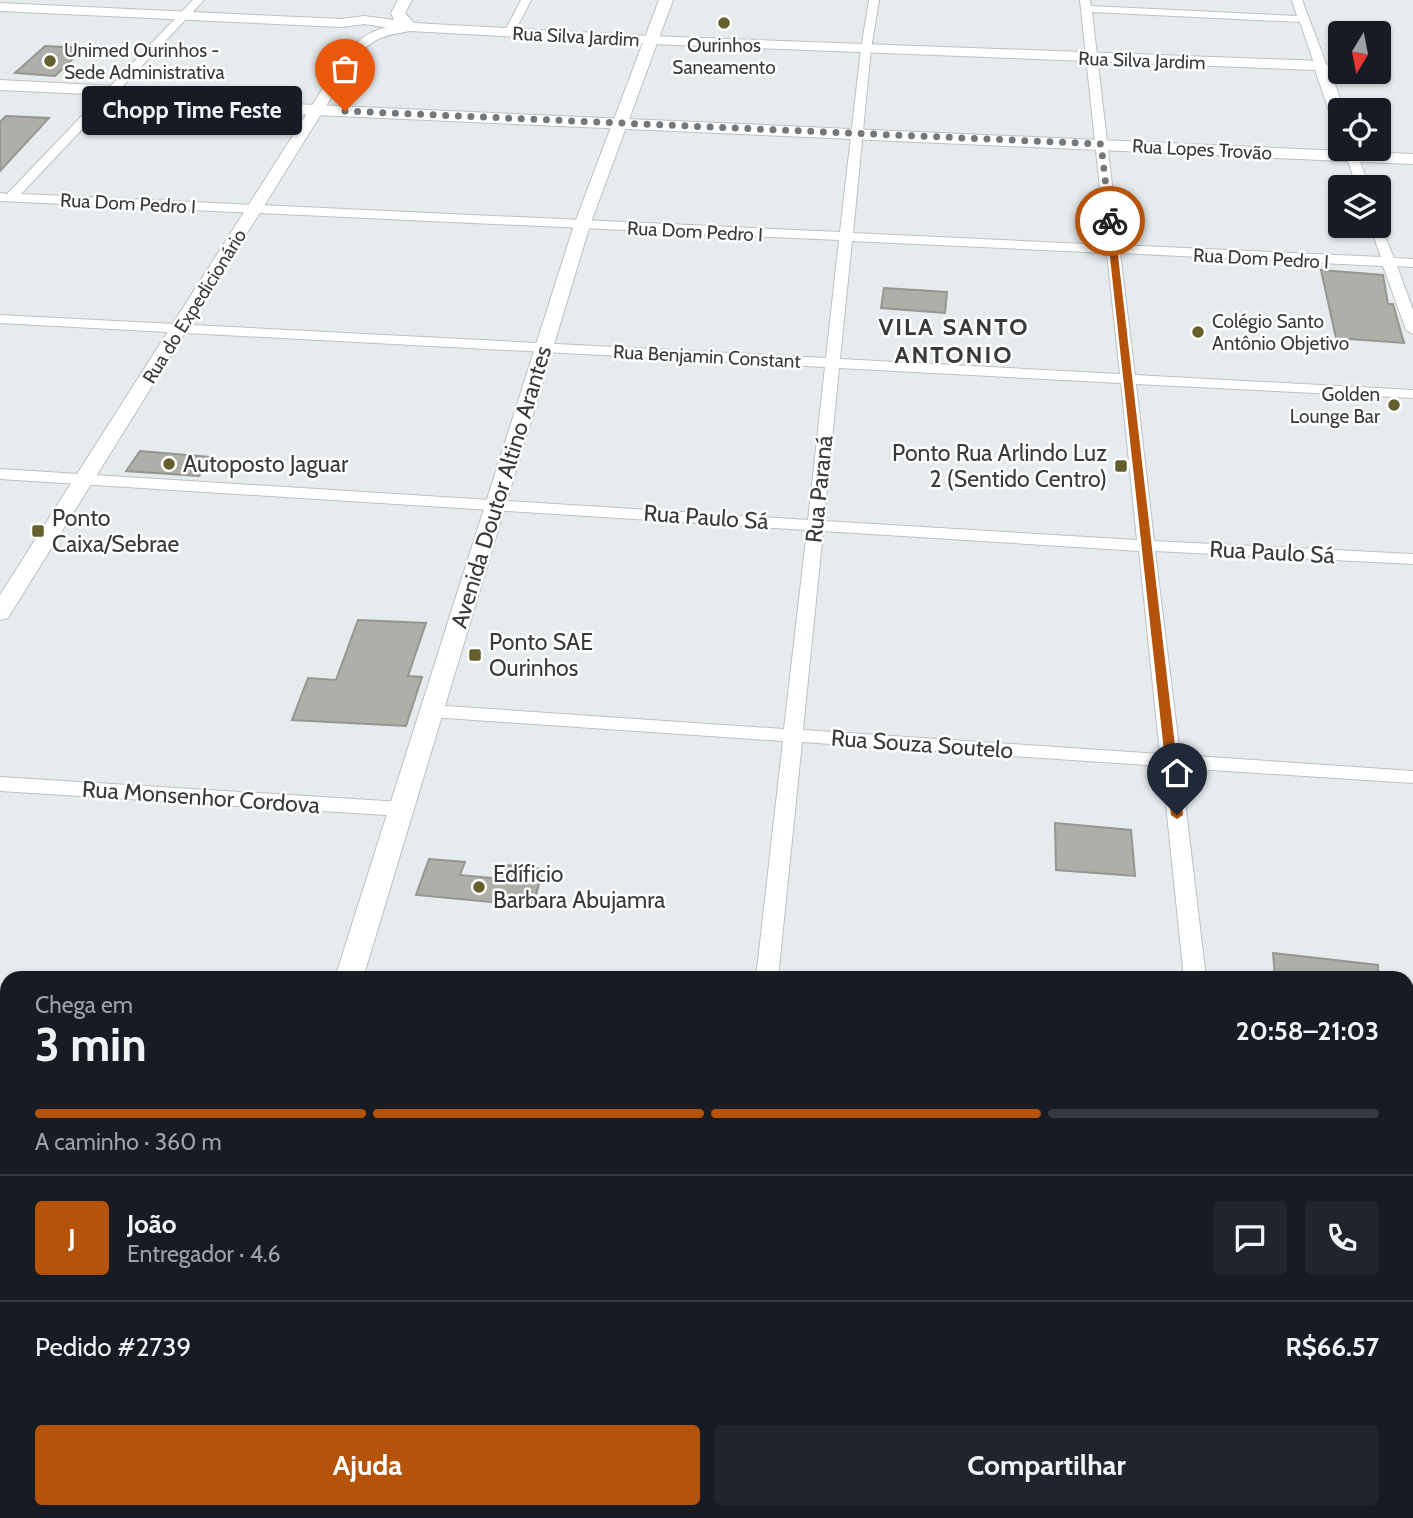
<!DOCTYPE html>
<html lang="pt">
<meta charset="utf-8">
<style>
:root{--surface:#171b24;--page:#20242c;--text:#f1f3f6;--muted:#9ea1a6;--line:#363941;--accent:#b45309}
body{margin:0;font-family:Cabin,sans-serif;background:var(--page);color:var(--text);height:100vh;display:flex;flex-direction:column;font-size:26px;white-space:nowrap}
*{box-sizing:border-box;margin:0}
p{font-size:23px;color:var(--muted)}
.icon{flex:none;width:38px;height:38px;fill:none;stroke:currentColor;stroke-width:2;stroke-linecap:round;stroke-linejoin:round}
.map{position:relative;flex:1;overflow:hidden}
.sheet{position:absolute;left:0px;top:971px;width:1414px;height:548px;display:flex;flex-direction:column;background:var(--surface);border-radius:21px 21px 0 0;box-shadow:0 2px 5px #0004}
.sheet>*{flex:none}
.needle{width:46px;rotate:190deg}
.buttons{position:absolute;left:1328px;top:21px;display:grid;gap:14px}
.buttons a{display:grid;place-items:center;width:63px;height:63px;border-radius:7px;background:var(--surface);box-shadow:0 2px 5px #0004;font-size:35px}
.pin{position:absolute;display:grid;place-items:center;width:60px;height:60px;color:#fff;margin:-72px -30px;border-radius:50% 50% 50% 0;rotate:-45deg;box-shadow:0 0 7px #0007}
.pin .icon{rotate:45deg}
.courier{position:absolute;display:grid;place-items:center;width:70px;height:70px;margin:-35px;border:5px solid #b45309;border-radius:50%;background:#fff;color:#222;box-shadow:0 2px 9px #0007}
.bubble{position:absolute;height:49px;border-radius:7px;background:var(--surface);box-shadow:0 2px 5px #0004;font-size:23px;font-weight:700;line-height:49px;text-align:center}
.summary em{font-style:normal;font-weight:700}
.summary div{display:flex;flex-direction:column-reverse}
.summary{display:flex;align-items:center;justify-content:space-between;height:119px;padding:0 35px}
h1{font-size:46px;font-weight:700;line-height:52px}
.bar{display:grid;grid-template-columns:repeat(4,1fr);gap:10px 7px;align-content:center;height:84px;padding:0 35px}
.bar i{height:9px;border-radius:5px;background:var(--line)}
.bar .selected{background:var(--accent)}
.bar p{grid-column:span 4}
.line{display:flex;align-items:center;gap:18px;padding:0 35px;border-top:2px solid var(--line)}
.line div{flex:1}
.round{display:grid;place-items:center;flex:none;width:74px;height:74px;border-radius:7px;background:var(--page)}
.button{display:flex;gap:14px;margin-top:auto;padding:14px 35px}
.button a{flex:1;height:80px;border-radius:7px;background:var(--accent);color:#fff;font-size:28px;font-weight:700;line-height:80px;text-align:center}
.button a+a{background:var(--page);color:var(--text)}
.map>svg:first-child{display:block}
.green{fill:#adcfec}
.building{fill:#afafaa;stroke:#969691;stroke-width:2}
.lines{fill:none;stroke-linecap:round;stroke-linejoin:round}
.pedestrian-casing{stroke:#bcc0c4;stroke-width:2}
.minor-casing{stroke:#bcc0c4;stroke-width:2}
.tertiary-casing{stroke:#bcc0c4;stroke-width:2}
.secondary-casing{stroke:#bcc0c4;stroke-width:2}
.pedestrian{fill:#fff;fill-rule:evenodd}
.minor{fill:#fff;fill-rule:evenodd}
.tertiary{fill:#fff;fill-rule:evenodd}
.secondary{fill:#fff;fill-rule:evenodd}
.route{fill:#b45309}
.done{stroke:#75787a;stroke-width:7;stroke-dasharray:0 12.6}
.poi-dot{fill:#645f2b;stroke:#fff;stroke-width:2.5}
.labels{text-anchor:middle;stroke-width:5;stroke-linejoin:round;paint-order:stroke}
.far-street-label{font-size:19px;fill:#383a3b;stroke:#fff}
.far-poi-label{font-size:19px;fill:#383a3b;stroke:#fff;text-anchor:start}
.poi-label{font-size:23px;fill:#383a3b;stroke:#fff;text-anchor:start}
.street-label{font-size:23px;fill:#383a3b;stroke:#fff}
.far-district-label{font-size:24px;font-weight:bold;letter-spacing:2px;fill:#383a3b;stroke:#fff}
</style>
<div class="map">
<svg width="1413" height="1518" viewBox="0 0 1413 1518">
<rect width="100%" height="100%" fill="#e6ebee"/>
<polygon class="green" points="1407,1239 1413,1240 1413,1518 1301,1518 1300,1512 1407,1512"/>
<g class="building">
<polygon points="45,46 84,48 55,76 15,73"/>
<polygon points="6,116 49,118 0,171 0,122"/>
<polygon points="1321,270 1383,275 1388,304 1393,304 1404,343 1336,338"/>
<polygon points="884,288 947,292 945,313 881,308"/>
<polygon points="140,451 212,457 199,476 126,471"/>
<polygon points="358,620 426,623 408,676 422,677 406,726 292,720 308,678 336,680"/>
<polygon points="1055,823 1131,830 1135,876 1056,870"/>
<polygon points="429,859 465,862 460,875 502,879 506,865 543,869 533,906 416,895"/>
<polygon points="1273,953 1378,965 1378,978 1275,978"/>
</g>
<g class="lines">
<g class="pedestrian-casing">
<rect id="pedestrian" x="694" y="1512" width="20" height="6"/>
</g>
<g class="minor-casing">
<g id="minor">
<path d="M193 0H204L21 194 840 232 861 49 869 0H879L871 49 853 233 1106 245 1080 0H1090L1091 6 1297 16 1292 0H1302L1327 66 1325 68 1315 66 1300 22 1092 12 1119 245 1381 257 1370 226H1379V223L1394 258 1413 259V267L1397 266 1413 310V334L1406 330 1383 266 1120 253 1135 375 1413 390V398L1136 384 1154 541 1413 554V564L1155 551 1180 755 1413 771V783L1181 768 1206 978H1184L1162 766 802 742 778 978H756L783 741 431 717 422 711 431 705 784 729 807 530 0 479V469L808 520 825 367 0 323V315L826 358 839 240 0 201V193L7 194ZM852 241 1107 253 1120 374 840 359ZM839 368 1121 383 1137 540 824 521ZM823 531 1139 551 1160 754 803 730Z"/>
<polygon points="521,0 531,0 513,35 505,35 504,33"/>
<polygon points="1352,152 1358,156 1369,187 1357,187 1346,156"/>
<polygon points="0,777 401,802 408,804 411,809 408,814 401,816 0,791"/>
<polygon points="1241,1512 1269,1512 1270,1518 1242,1518"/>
</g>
</g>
<g class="tertiary-casing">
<g id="tertiary">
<polygon points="659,0 673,0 590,225 363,978 335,978 574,225"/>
<path d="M410 23 415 24V30C385 36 374 35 354 61L11 613 8 618 0 620V595L341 60C360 34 379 26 410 23Z"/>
<rect x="0" y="1098" width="7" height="24"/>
<polygon points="1407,1202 1413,1203 1413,1229 1407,1228"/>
<polygon points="165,1512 201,1512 199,1518 163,1518"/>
</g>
</g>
<g class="secondary-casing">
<g id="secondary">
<polygon points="398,0 412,0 405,13 414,23 651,36 1321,61 1329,66 1344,110 1340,110 1340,127 1334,125 1315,70 651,44 410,31 364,24 342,27 0,11 0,3 342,19 364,16 394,20 391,13"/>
<polygon points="0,80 114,86 134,97 1413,154 1413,164 134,107 116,102 110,95 0,90"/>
</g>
</g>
<use href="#pedestrian" class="pedestrian"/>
<use href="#minor" class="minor"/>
<use href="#tertiary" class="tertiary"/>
<use href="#secondary" class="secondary"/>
</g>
<polygon class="route" points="1110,218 1114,221 1183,815 1177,819 1171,815 1106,221"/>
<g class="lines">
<polyline class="done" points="345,111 1101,144 1110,221"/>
</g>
<g class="poi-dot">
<circle cx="724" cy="23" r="7"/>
<circle cx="50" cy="61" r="7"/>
<circle cx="1198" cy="332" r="7"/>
<circle cx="1394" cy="405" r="7"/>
<circle cx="169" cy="464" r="7"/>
<rect x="1114" y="459" width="14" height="14" rx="3.5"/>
<rect x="31" y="524" width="14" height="14" rx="3.5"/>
<rect x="468" y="648" width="14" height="14" rx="3.5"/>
<circle cx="479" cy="887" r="7"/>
</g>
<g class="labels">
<g class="far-street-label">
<text transform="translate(576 36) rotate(3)" y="7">Rua Silva Jardim</text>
<text transform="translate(1142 60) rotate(2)" y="7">Rua Silva Jardim</text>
<text transform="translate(1202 149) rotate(3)" y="7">Rua Lopes Trovão</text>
<text transform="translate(128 203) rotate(3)" y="7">Rua Dom Pedro I</text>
<text transform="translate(695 231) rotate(3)" y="7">Rua Dom Pedro I</text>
<text transform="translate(1261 258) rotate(3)" y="7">Rua Dom Pedro I</text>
<text transform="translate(194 306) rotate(-58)" y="7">Rua do Expedicionário</text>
<text transform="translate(707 356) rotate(3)" y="7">Rua Benjamin Constant</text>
</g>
<g class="far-poi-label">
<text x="724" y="52" text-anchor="middle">Ourinhos<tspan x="724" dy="22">Saneamento</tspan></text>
<text x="64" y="57">Unimed Ourinhos -<tspan x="64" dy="22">Sede Administrativa</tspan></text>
<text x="1212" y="328">Colégio Santo<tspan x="1212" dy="22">Antônio Objetivo</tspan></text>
<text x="1380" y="401" text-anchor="end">Golden<tspan x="1380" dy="22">Lounge Bar</tspan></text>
</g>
<g class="poi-label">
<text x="1107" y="461" text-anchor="end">Ponto Rua Arlindo Luz<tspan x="1107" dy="26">2 (Sentido Centro)</tspan></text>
<text x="183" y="472">Autoposto Jaguar</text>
<text x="52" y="526">Ponto<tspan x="52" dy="26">Caixa/Sebrae</tspan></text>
<text x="489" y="650">Ponto SAE<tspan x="489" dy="26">Ourinhos</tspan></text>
<text x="493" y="882">Edíficio<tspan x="493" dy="26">Barbara Abujamra</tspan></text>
</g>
<g class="street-label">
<text transform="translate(501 487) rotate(-73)" y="8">Avenida Doutor Altino Arantes</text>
<text transform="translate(819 489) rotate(-84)" y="8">Rua Paraná</text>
<text transform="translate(706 517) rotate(4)" y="8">Rua Paulo Sá</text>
<text transform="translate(1272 552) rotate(3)" y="8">Rua Paulo Sá</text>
<text transform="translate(922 744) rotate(4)" y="8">Rua Souza Soutelo</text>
<text transform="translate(201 797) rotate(4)" y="8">Rua Monsenhor Cordova</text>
</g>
<g class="far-district-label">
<text x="954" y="335">VILA SANTO<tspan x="954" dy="28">ANTONIO</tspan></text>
</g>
</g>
</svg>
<div class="buttons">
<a><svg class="needle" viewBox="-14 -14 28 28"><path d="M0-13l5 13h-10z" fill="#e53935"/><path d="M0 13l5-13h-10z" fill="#9ea1a6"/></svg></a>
<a><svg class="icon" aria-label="locate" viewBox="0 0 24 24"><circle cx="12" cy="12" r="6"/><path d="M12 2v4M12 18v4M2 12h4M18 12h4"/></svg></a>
<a><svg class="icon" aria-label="layers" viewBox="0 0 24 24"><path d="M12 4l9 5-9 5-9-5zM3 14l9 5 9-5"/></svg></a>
</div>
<div class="pin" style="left:345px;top:111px;background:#ea580c"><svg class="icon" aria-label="bag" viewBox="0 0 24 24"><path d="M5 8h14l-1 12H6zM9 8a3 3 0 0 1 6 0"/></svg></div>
<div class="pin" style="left:1177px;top:815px;background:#1f2937"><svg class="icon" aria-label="home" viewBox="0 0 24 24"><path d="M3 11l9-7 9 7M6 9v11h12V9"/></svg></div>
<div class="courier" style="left:1110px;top:221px"><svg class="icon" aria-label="bike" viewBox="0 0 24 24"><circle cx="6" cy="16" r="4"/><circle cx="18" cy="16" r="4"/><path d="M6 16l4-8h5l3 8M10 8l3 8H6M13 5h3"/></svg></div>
<div class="bubble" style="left:82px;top:86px;width:220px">Chopp Time Feste</div>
<section class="sheet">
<div class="summary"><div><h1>3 min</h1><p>Chega em</p></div><em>20:58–21:03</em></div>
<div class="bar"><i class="selected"></i><i class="selected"></i><i class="selected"></i><i></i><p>A caminho · 360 m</p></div>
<div class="line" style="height:126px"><b class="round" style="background:var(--accent);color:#fff">J</b><div><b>João</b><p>Entregador · 4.6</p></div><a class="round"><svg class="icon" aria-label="chat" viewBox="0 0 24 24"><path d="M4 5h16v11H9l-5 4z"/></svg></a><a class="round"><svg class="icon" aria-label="phone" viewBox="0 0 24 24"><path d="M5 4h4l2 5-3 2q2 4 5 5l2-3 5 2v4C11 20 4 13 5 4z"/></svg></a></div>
<div class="line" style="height:91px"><div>Pedido #2739</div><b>R$66.57</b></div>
<div class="button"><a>Ajuda</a><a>Compartilhar</a></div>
</section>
</div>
